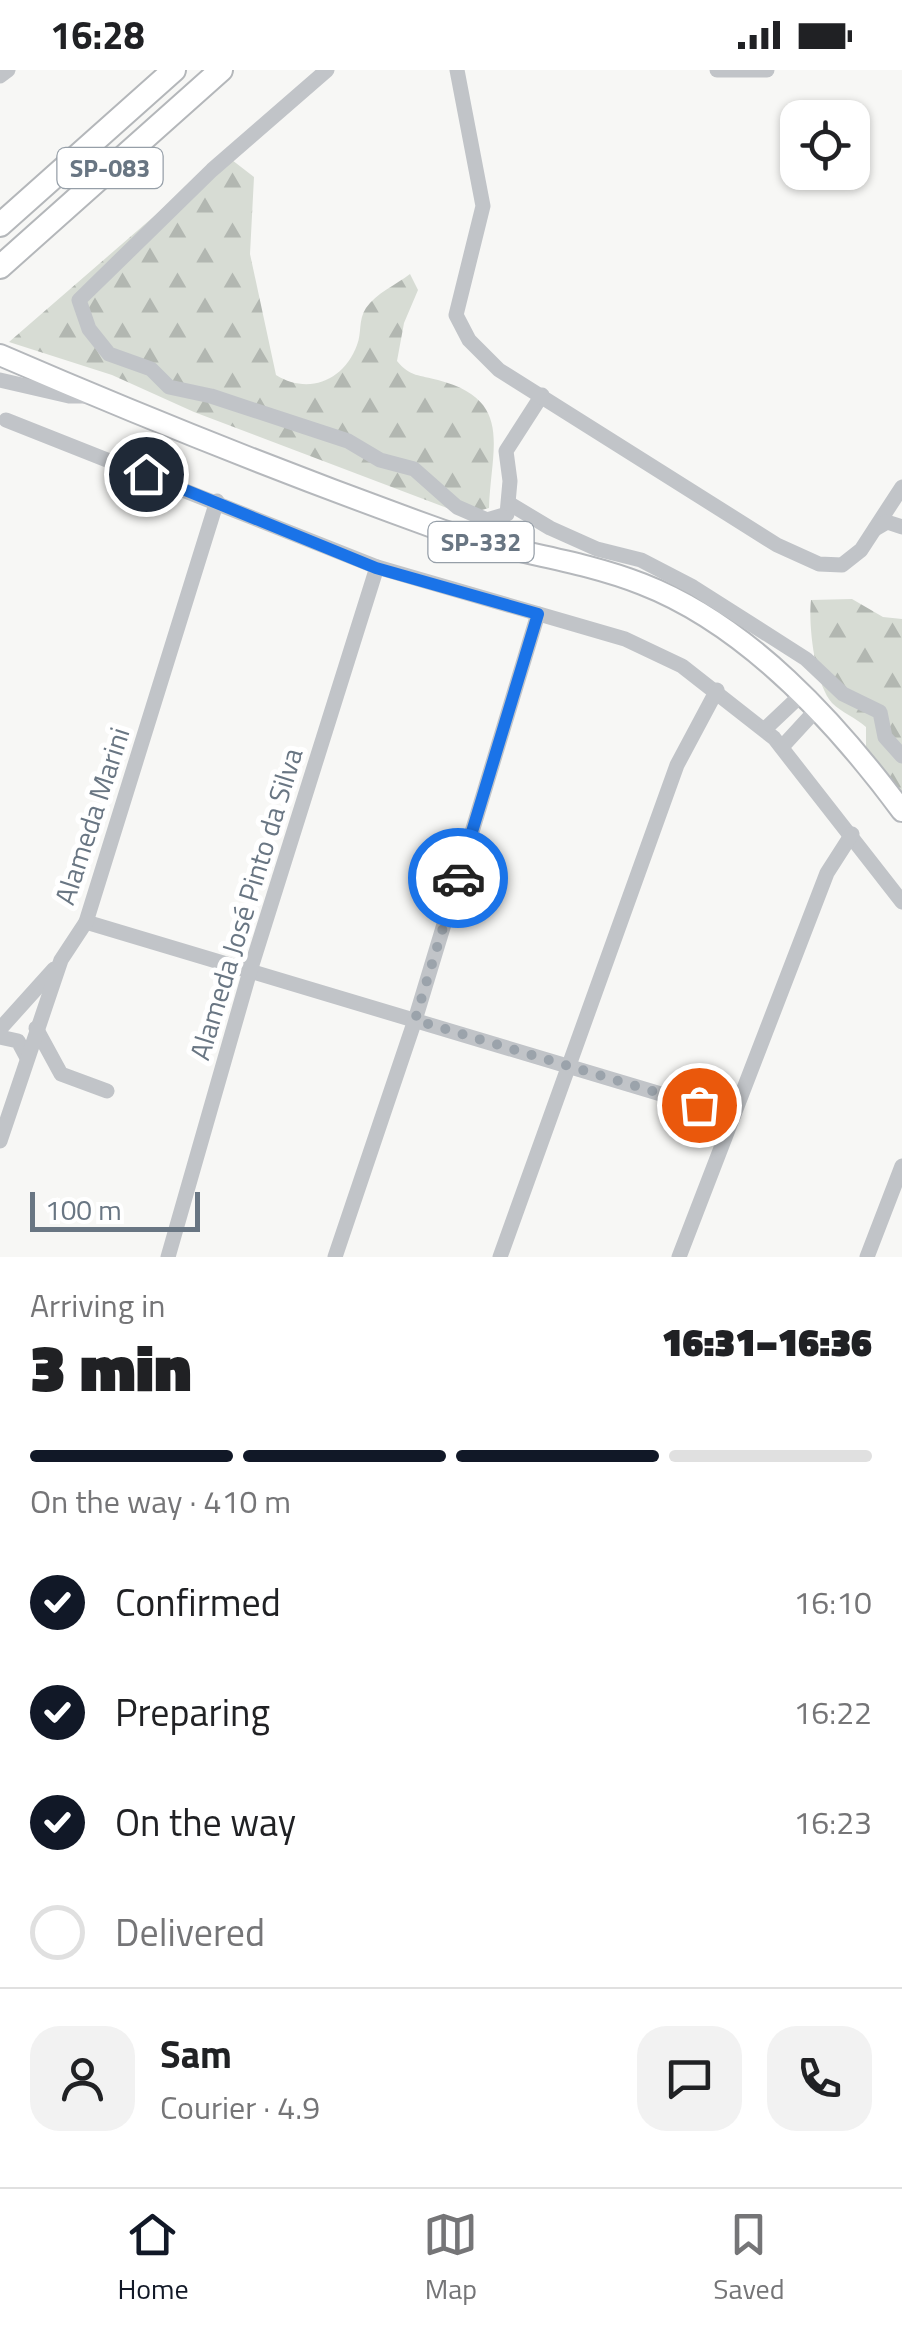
<!DOCTYPE html>
<meta charset="utf-8">
<style>
:root{--surface:#fff;--page:#f2f2f2;--text:#202124;--muted:#757577;--line:#e0e0e0;--accent:#111827}
body{margin:0;font-family:"Titillium Web",sans-serif;background:var(--page);color:var(--text);height:100vh;display:flex;flex-direction:column;font-size:38px;white-space:nowrap}
*{box-sizing:border-box;margin:0}
p{font-size:32px;color:var(--muted)}
.icon{flex:none;width:55px;height:55px;fill:none;stroke:currentColor;stroke-width:2;stroke-linecap:round;stroke-linejoin:round}
.map{position:relative;height:1187px;overflow:hidden}
.sheet{display:flex;flex-direction:column;background:var(--surface);flex:1}
.sheet>*{flex:none}
.tools{position:absolute;left:780px;top:30px;display:grid;gap:20px}
.tools a{display:grid;place-items:center;width:90px;height:90px;border-radius:20px;background:var(--surface);box-shadow:0 2px 8px #0004;font-size:50px}
.scale{position:absolute;left:30px;bottom:25px;width:170px;box-sizing:border-box;padding-left:10px;border:5px solid #697683;border-top:0;font-size:28px;line-height:35px;white-space:nowrap;color:#697683;-webkit-text-stroke:8px #fff;paint-order:stroke}
.pin{position:absolute;display:grid;place-items:center;width:85px;height:85px;color:#fff;margin:-42px;border:5px solid #fff;border-radius:50%;box-shadow:0 2px 10px #0007}
.courier{position:absolute;display:grid;place-items:center;width:100px;height:100px;margin:-50px;border:8px solid #1a73e8;border-radius:50%;background:#fff;color:#222;box-shadow:0 2px 12px #0007}
.headline em{font-style:normal;font-weight:800}
.headline div{display:flex;flex-direction:column-reverse}
.headline{display:flex;align-items:center;justify-content:space-between;height:170px;padding:0 30px}
h1{font-size:65px;font-weight:800;line-height:75px}
.bar{display:grid;grid-template-columns:repeat(4,1fr);gap:15px 10px;align-content:center;height:120px;padding:0 30px}
.bar i{height:12px;border-radius:8px;background:var(--line)}
.bar .on{background:var(--accent)}
.bar p{grid-column:span 4}
.line{display:flex;align-items:center;gap:25px;padding:0 30px;border-top:2px solid var(--line)}
.line div{flex:1}
.round{display:grid;place-items:center;flex:none;width:105px;height:105px;border-radius:30px;background:var(--page)}
ol{padding:0 30px;list-style:none}
li{display:flex;align-items:center;gap:30px;height:110px}
li p{margin-inline-start:auto}
li .icon{padding:10px;border-radius:50%;background:var(--accent);color:#fff;stroke-width:4}
li:last-child{color:var(--muted)}
li i{width:55px;height:55px;border:5px solid var(--line);border-radius:50%}
.status{display:flex;justify-content:space-between;align-items:center;height:70px;padding:0 50px;background:var(--surface);direction:ltr}
.status svg{height:28px;fill:currentColor}
.dock{display:flex;justify-content:space-around;align-items:center;height:140px;border-top:2px solid var(--line);background:var(--surface);font-size:28px;color:var(--muted)}
.dock a{display:grid;justify-items:center;gap:5px}
.dock .on{color:var(--accent)}
.map>svg:first-child{display:block}
.forest{fill:url(#forest-firs)}
.lines{fill:none;stroke-linecap:round;stroke-linejoin:round}
.major-casing{stroke:#b5b8bc;stroke-width:24}
.highway-casing{stroke:#b4b7ba;stroke-width:26}
.minor{stroke:#c1c4c8;stroke-width:15}
.major{stroke:#fff;stroke-width:20}
.highway{stroke:#fff;stroke-width:22}
.done{stroke:#9ba3ab;stroke-width:10;stroke-dasharray:0 18}
.route{stroke:#1a73e8;stroke-width:12}
.labels{text-anchor:middle;stroke-width:10;stroke-linejoin:round;paint-order:stroke}
.shield{fill:#fff;stroke:#969fa8;stroke-width:2.5}
.shield-label{font-size:25px;font-weight:bold;fill:#697683}
.street-label{font-size:28px;fill:#697683;stroke:#fff}
</style>
<div class="status"><b>16:28</b><svg viewBox="0 0 49 12"><path d="M0 12V9h3v3zM5 12V6h3v6zM10 12V3h3v9zM15 12V0h3v12zM26 1h20v11H26zM47 4h2v5h-2z"/></svg></div>
<div class="map">
<svg width="902" height="1187" viewBox="0 0 902 1187">
<defs>
<pattern id="forest-firs" width="22" height="20" patternUnits="userSpaceOnUse" patternTransform="scale(2.5)"><rect width="22" height="20" fill="#d7dcd4"/><path d="M5 1l3.5 6h-7zM16 11l3.5 6h-7z" fill="#b2b7b1"/></pattern>
</defs>
<rect width="100%" height="100%" fill="#f7f7f5"/>
<g class="forest">
<path d="M232 90 254 107 250 184 276 305C308 325 344 311 357 275 362 263 358 250 366 238 376 223 396 215 410 204L418 220 404 253 397 291C410 307 420 305 438 310 514 330 491 377 489 438L471 443 447 438 194 342 112 305 9 272 182 122Z"/>
<path d="M852 529 883 547 902 549V729L866 677V657C856 648 841 642 832 633 815 614 808 555 811 530Z"/>
</g>
<g class="lines">
<g class="major-casing">
<path id="major" d="M0 285C141 346 286 404 430 456 499 482 574 487 642 514 748 555 836 652 902 741"/>
</g>
<g class="highway-casing">
<g id="highway">
<polyline points="0,155 174,0"/>
<polyline points="0,197 221,0"/>
</g>
</g>
<g class="minor">
<polyline points="327,0 212,100 79,230 89,259 109,284 151,299 169,317 211,326 348,371 380,390 414,399 457,437 487,450 507,444 510,411 506,381 542,325"/>
<polyline points="457,0 483,136 456,245 469,270 499,300 777,475 819,494 842,495 861,480 902,417"/>
<polyline points="717,0 767,0"/>
<polyline points="0,6 8,0"/>
<polyline points="0,310 69,326 91,326"/>
<polyline points="6,350 377,497 625,569 682,596 774,668 902,832"/>
<polyline points="510,434 550,458 597,479 641,490 693,517 806,589 843,624 880,642 885,667 902,686"/>
<polyline points="875,459 887,452 902,457"/>
<polyline points="765,659 801,625"/>
<polyline points="782,677 816,640"/>
<polyline points="86,852 731,1045"/>
<polyline points="36,958 61,1004 107,1021"/>
<polyline points="0,959 54,899"/>
<polyline points="0,967 18,971 26,986"/>
<polyline points="0,1071 61,890 86,852 217,431"/>
<polyline points="168,1187 250,901 377,497"/>
<polyline points="335,1187 415,950 538,544"/>
<polyline points="500,1187 677,695 717,620"/>
<polyline points="679,1187 827,803 852,764"/>
<polyline points="867,1187 902,1096"/>
</g>
<use href="#major" class="major"/>
<use href="#highway" class="highway"/>
</g>
<g class="lines">
<polyline class="done" points="458,808 415,950 699,1035"/>
<polyline class="route" points="146,404 376,498 538,544 458,808"/>
</g>
<g class="labels">
<g class="shield">
<rect x="57.5" y="78" width="105" height="40" rx="8"/>
<rect x="428.5" y="452" width="105" height="40" rx="8"/>
</g>
<g class="shield-label">
<text x="110" y="107">SP-083</text>
<text x="481" y="481">SP-332</text>
</g>
<g class="street-label">
<text transform="translate(92 746) rotate(-72)" y="10">Alameda Marini</text>
<text transform="translate(246 834) rotate(-73)" y="10">Alameda José Pinto da Silva</text>
</g>
</g>
</svg>
<div class="tools">
<a><svg class="icon" aria-label="locate" viewBox="0 0 24 24"><circle cx="12" cy="12" r="6"/><path d="M12 2v4M12 18v4M2 12h4M18 12h4"/></svg></a>
</div>
<div class="scale">100 m</div>
<div class="pin" style="left:699px;top:1035px;background:#ea580c"><svg class="icon" aria-label="bag" viewBox="0 0 24 24"><path d="M5 8h14l-1 12H6zM9 8a3 3 0 0 1 6 0"/></svg></div>
<div class="pin" style="left:146px;top:404px;background:#1f2937"><svg class="icon" aria-label="home" viewBox="0 0 24 24"><path d="M3 11l9-7 9 7M6 9v11h12V9"/></svg></div>
<div class="courier" style="left:458px;top:808px"><svg class="icon" aria-label="car" viewBox="0 0 24 24"><path d="M5 17H2v-5l4-1 3-4h7l3 4 3 1v5h-3M9 17h6M6 11h13"/><circle cx="7" cy="17" r="2"/><circle cx="17" cy="17" r="2"/></svg></div>
</div>
<section class="sheet">
<div class="headline"><div><h1>3 min</h1><p>Arriving in</p></div><em>16:31–16:36</em></div>
<div class="bar"><i class="on"></i><i class="on"></i><i class="on"></i><i></i><p>On the way · 410 m</p></div>
<ol>
<li><svg class="icon" aria-label="check" viewBox="0 0 24 24"><path d="M5 12l5 5 9-10"/></svg>Confirmed<p>16:10</p></li>
<li><svg class="icon" aria-label="check" viewBox="0 0 24 24"><path d="M5 12l5 5 9-10"/></svg>Preparing<p>16:22</p></li>
<li><svg class="icon" aria-label="check" viewBox="0 0 24 24"><path d="M5 12l5 5 9-10"/></svg>On the way<p>16:23</p></li>
<li><i></i>Delivered</li>
</ol>
<div class="line" style="height:180px"><a class="round"><svg class="icon" aria-label="person" viewBox="0 0 24 24"><circle cx="12" cy="8" r="4"/><path d="M4 21q1-7 8-7t8 7"/></svg></a><div><b>Sam</b><p>Courier · 4.9</p></div><a class="round"><svg class="icon" aria-label="chat" viewBox="0 0 24 24"><path d="M4 5h16v11H9l-5 4z"/></svg></a><a class="round"><svg class="icon" aria-label="phone" viewBox="0 0 24 24"><path d="M5 4h4l2 5-3 2q2 4 5 5l2-3 5 2v4C11 20 4 13 5 4z"/></svg></a></div>
</section>
<nav class="dock">
<a class="on"><svg class="icon" aria-label="home" viewBox="0 0 24 24"><path d="M3 11l9-7 9 7M6 9v11h12V9"/></svg>Home</a>
<a><svg class="icon" aria-label="map" viewBox="0 0 24 24"><path d="M3 6l6-2 6 2 6-2v14l-6 2-6-2-6 2zM9 4v14M15 6v14"/></svg>Map</a>
<a><svg class="icon" aria-label="saved" viewBox="0 0 24 24"><path d="M7 4h10v16l-5-4-5 4z"/></svg>Saved</a>
</nav>
